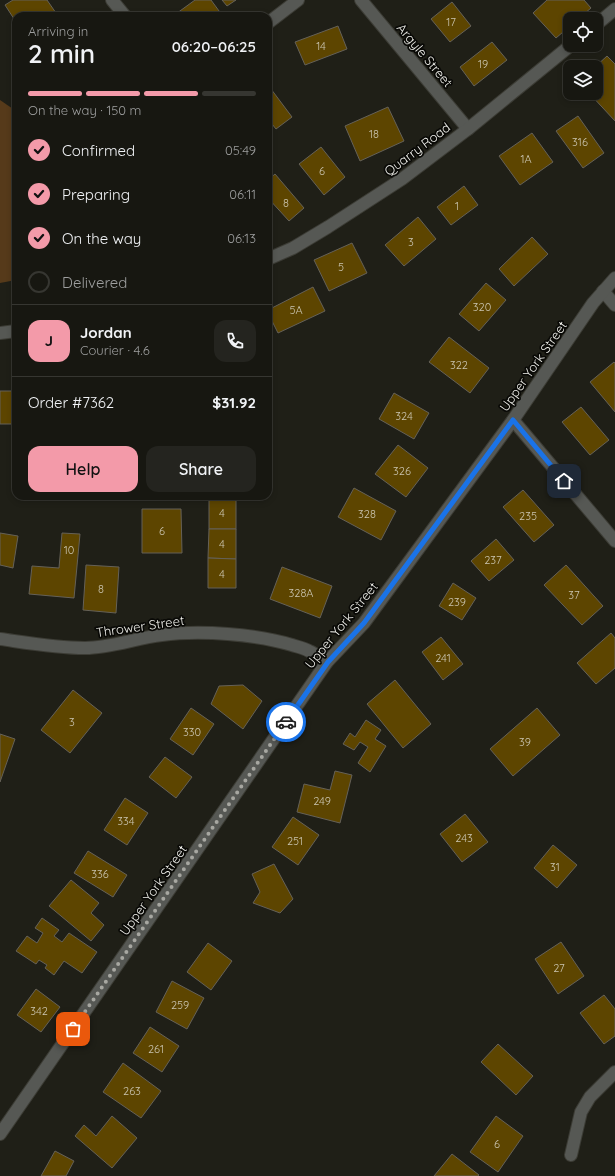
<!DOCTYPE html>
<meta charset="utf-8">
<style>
:root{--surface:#171711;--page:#24241f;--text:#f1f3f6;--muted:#9e9f9f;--line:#363631;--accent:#f39aa9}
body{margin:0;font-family:Quicksand,sans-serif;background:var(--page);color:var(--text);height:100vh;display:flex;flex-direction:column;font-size:15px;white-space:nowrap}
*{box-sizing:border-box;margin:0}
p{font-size:13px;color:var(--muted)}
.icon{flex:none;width:22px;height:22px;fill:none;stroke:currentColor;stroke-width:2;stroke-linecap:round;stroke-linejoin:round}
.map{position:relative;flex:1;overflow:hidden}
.sheet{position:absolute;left:12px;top:12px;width:260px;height:488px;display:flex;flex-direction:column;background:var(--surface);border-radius:12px;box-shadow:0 2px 6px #0003,0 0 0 1px var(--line)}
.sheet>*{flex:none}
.controls{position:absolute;left:563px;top:12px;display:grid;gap:8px}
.controls a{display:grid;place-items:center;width:40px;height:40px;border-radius:8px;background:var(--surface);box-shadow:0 2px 6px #0003,0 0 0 1px var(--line);font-size:20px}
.pin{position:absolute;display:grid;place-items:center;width:34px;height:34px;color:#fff;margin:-17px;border-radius:8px;box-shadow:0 2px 6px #0006}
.courier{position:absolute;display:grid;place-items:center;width:40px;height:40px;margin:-20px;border:3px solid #1a73e8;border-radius:50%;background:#fff;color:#222;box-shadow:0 1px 5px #0007}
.summary em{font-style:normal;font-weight:600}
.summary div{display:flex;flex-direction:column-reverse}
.summary{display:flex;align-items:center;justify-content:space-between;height:68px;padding:0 16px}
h1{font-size:26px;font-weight:600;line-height:30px}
.bar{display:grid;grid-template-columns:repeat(4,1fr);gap:6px 4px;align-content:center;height:48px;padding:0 16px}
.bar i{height:5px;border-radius:3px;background:var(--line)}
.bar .active{background:var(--accent)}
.bar p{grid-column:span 4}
.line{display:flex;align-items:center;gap:10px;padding:0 16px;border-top:1px solid var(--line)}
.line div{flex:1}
.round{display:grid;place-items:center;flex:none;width:42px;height:42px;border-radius:12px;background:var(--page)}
ol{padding:0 16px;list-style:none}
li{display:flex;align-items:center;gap:12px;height:44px}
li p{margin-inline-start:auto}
li .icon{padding:4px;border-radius:50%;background:var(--accent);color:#111;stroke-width:4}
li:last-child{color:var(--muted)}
li i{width:22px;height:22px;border:2px solid var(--line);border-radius:50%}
.button{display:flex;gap:8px;margin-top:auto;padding:8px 16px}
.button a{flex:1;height:46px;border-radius:12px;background:var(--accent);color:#111;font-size:16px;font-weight:600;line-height:46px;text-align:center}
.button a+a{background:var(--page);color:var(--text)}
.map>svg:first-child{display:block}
.green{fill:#563a1a}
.building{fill:#5d4500;stroke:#656158}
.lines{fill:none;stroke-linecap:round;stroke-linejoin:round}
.minor-casing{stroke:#3c3c35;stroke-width:14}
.minor{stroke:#565854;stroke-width:12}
.done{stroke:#a7a7a1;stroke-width:4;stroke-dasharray:0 7.2}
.route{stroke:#1a73e8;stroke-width:5}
.labels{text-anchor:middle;stroke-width:3.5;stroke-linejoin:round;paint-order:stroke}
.number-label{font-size:11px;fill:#cbc5b0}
.street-label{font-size:13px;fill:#f0f0eb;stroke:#090906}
</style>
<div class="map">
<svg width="615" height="1176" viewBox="0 0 615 1176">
<rect width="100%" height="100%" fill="#1f1f17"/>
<polygon class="green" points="0,100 16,111 16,280 0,283"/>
<g class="building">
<polygon points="13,0 47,0 56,13 52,16 16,16 16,22 5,5"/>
<polygon points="195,0 211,0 222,15 173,16"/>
<polygon points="222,0 236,0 227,6"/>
<polygon points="547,0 584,0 591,8 578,19 570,19 570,26 556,38 533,13"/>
<polygon points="452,2 471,26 450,42 431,19"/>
<polygon points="338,26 347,49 305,65 295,42"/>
<polygon points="492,42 507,60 474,86 460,67"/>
<polygon points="607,56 615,64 615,121 589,93 596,93 595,67"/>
<polygon points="268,85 292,117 276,129 268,119"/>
<polygon points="388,107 404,141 360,161 345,126"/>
<polygon points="578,116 604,153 583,168 556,131"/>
<polygon points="532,133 553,162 520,185 499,156"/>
<polygon points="321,147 345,177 324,195 299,164"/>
<polygon points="275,174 304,208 289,221 268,198 268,180"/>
<polygon points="464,186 478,205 451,225 437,207"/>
<polygon points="418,217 436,239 404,266 385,245"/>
<polygon points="532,237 548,254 514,286 499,269"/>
<polygon points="352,243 367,273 329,291 314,260"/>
<polygon points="486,283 506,300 479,331 459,314"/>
<polygon points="313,287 325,311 278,333 268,313 268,310"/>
<polygon points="449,337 489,368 470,393 429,362"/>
<polygon points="614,362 615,363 615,412 590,382"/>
<rect x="0" y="391" width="16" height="33"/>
<polygon points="394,393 429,413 414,439 379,419"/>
<polygon points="581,407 609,440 590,455 562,422"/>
<polygon points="398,445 428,468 406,497 375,474"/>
<polygon points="354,488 396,511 381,540 338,517"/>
<polygon points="523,490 554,525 534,542 503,507"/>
<rect x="209" y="497" width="27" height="32"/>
<polygon points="142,509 181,509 182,553 142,553"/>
<polygon points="209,529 236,529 236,559 208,558"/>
<polygon points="0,533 18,536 13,568 0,565"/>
<polygon points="62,533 80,534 74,598 29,594 32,566 59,568"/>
<polygon points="496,539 514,560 489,581 471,561"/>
<polygon points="208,558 236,559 236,588 208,588"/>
<polygon points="86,565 119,567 116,613 83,610"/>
<polygon points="566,565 603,606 582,625 544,585"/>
<polygon points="282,567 332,586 320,618 270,599"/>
<polygon points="453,583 476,598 462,620 439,606"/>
<polygon points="611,633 615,638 615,668 596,684 577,663"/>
<polygon points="441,637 463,664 443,680 422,652"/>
<polygon points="395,680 431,724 403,748 367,704"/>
<polygon points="243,685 262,701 243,729 211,704 219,686"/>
<polygon points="73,690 102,713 70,753 41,730"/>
<polygon points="191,708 214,724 193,755 170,739"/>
<polygon points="537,708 560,735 513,776 490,749"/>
<polygon points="366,720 381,730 375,739 386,746 370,772 358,763 368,747 360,742 354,750 343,744 350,733 355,737"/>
<polygon points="0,734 15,739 0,782"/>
<polygon points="165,757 192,777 176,798 149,777"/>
<polygon points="335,771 352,775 340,823 297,812 304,784 330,790"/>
<polygon points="125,798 148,813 127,845 104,830"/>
<polygon points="465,814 488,842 462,862 440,834"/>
<polygon points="293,817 319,835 298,865 272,847"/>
<polygon points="553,845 577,865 557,888 534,868"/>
<polygon points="88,851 127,875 113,897 74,873"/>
<polygon points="274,864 293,899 280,913 253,903 260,892 252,874"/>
<polygon points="71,880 99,903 91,913 104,925 91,941 49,906"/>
<polygon points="42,918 59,930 54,936 62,942 69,933 97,952 82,973 64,961 54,975 45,968 47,965 39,960 36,964 16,951 27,936 37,943 43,933 35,928"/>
<polygon points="561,942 584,976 558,994 535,959"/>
<polygon points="208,943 232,961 211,990 187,972"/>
<polygon points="172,981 204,998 187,1029 156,1012"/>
<polygon points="36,989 60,1007 41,1032 17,1015"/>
<polygon points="604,995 615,1009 615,1036 604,1044 580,1013"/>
<polygon points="150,1027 179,1046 162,1072 133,1053"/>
<polygon points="498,1044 533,1076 516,1095 481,1062"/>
<polygon points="123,1063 161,1091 141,1118 103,1092"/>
<polygon points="112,1116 137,1138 112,1168 75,1136 84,1125 96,1136"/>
<polygon points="496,1116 523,1136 498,1172 470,1152"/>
<polygon points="55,1151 74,1161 66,1176 41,1176"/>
<polygon points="452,1154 479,1175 478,1176 434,1176"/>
</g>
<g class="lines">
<g class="minor-casing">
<g id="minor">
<polyline points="112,0 125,16"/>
<polyline points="361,0 468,129"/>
<polyline points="268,23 298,0"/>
<polyline points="596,25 615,9"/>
<polyline points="268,259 293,248 328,227 402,179 468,129 571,45"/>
<polyline points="603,291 615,305"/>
<polyline points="0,333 16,331"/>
<polyline points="513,420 615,541"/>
<path d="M0 639C28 643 56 648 85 648 111 648 136 638 162 635 200 630 256 634 292 645 298 647 304 648 309 651 316 654 322 659 327 662"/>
<polyline points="0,1134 327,662 364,623 513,420 593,303 615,278"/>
<polyline points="571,1155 581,1112 590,1097 615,1072"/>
</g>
</g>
<use href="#minor" class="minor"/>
</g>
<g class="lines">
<polyline class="done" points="73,1029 286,722"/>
<polyline class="route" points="286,722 328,662 364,623 513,420 564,481"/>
</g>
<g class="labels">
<g class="number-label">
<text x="451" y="26">17</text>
<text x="321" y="50">14</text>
<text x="483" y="68">19</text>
<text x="374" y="138">18</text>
<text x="580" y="146">316</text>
<text x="526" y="163">1A</text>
<text x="322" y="175">6</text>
<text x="286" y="207">8</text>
<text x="457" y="210">1</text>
<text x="411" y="246">3</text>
<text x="341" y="271">5</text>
<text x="482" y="311">320</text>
<text x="296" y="314">5A</text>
<text x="459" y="369">322</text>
<text x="404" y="420">324</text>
<text x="402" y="475">326</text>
<text x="222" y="517">4</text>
<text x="367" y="518">328</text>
<text x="528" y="520">235</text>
<text x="162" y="535">6</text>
<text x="222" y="548">4</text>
<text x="69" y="554">10</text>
<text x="493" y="564">237</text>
<text x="222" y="578">4</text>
<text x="101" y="593">8</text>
<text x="301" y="597">328A</text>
<text x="574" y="599">37</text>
<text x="457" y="606">239</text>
<text x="443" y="662">241</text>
<text x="72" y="726">3</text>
<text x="192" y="736">330</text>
<text x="525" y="746">39</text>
<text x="322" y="805">249</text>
<text x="126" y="825">334</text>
<text x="464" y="842">243</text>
<text x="295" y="845">251</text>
<text x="555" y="871">31</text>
<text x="100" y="878">336</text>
<text x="559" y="972">27</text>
<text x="180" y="1009">259</text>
<text x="39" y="1015">342</text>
<text x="156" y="1053">261</text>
<text x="132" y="1095">263</text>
<text x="497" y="1148">6</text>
</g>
<g class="street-label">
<text transform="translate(425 55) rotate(50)" y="5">Argyle Street</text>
<text transform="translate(417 149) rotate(-37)" y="5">Quarry Road</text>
<text transform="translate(533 366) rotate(-55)" y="5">Upper York Street</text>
<text transform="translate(341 625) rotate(-51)" y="5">Upper York Street</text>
<text transform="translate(140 626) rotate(-8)" y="5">Thrower Street</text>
<text transform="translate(153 890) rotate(-55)" y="5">Upper York Street</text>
</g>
</g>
</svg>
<div class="controls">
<a><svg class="icon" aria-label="locate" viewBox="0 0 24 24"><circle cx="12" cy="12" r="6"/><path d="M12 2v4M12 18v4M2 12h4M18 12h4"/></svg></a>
<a><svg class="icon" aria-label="layers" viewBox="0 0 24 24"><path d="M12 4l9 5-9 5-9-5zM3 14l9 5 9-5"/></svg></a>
</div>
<div class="pin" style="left:73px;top:1029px;background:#ea580c"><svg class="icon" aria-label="bag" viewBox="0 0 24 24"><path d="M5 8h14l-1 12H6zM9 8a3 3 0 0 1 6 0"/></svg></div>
<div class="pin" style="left:564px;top:481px;background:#1f2937"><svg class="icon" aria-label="home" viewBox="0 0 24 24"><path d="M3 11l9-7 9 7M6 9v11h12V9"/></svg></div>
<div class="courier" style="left:286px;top:722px"><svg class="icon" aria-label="car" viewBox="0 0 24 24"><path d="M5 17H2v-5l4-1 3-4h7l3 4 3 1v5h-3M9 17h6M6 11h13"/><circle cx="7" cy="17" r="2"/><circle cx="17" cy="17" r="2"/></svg></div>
<section class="sheet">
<div class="summary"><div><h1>2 min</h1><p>Arriving in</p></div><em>06:20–06:25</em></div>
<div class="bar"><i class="active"></i><i class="active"></i><i class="active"></i><i></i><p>On the way · 150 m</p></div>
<ol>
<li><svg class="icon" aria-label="check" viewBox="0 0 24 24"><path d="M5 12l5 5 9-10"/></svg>Confirmed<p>05:49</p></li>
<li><svg class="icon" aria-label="check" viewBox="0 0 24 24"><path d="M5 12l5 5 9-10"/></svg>Preparing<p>06:11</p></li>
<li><svg class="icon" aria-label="check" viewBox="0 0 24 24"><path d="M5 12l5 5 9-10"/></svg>On the way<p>06:13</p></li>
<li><i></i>Delivered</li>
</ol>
<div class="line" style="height:72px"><b class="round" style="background:var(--accent);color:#111">J</b><div><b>Jordan</b><p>Courier · 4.6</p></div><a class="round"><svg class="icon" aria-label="phone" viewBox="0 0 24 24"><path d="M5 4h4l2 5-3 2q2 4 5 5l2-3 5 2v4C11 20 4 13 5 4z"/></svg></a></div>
<div class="line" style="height:52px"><div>Order #7362</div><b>$31.92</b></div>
<div class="button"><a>Help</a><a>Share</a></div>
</section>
</div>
